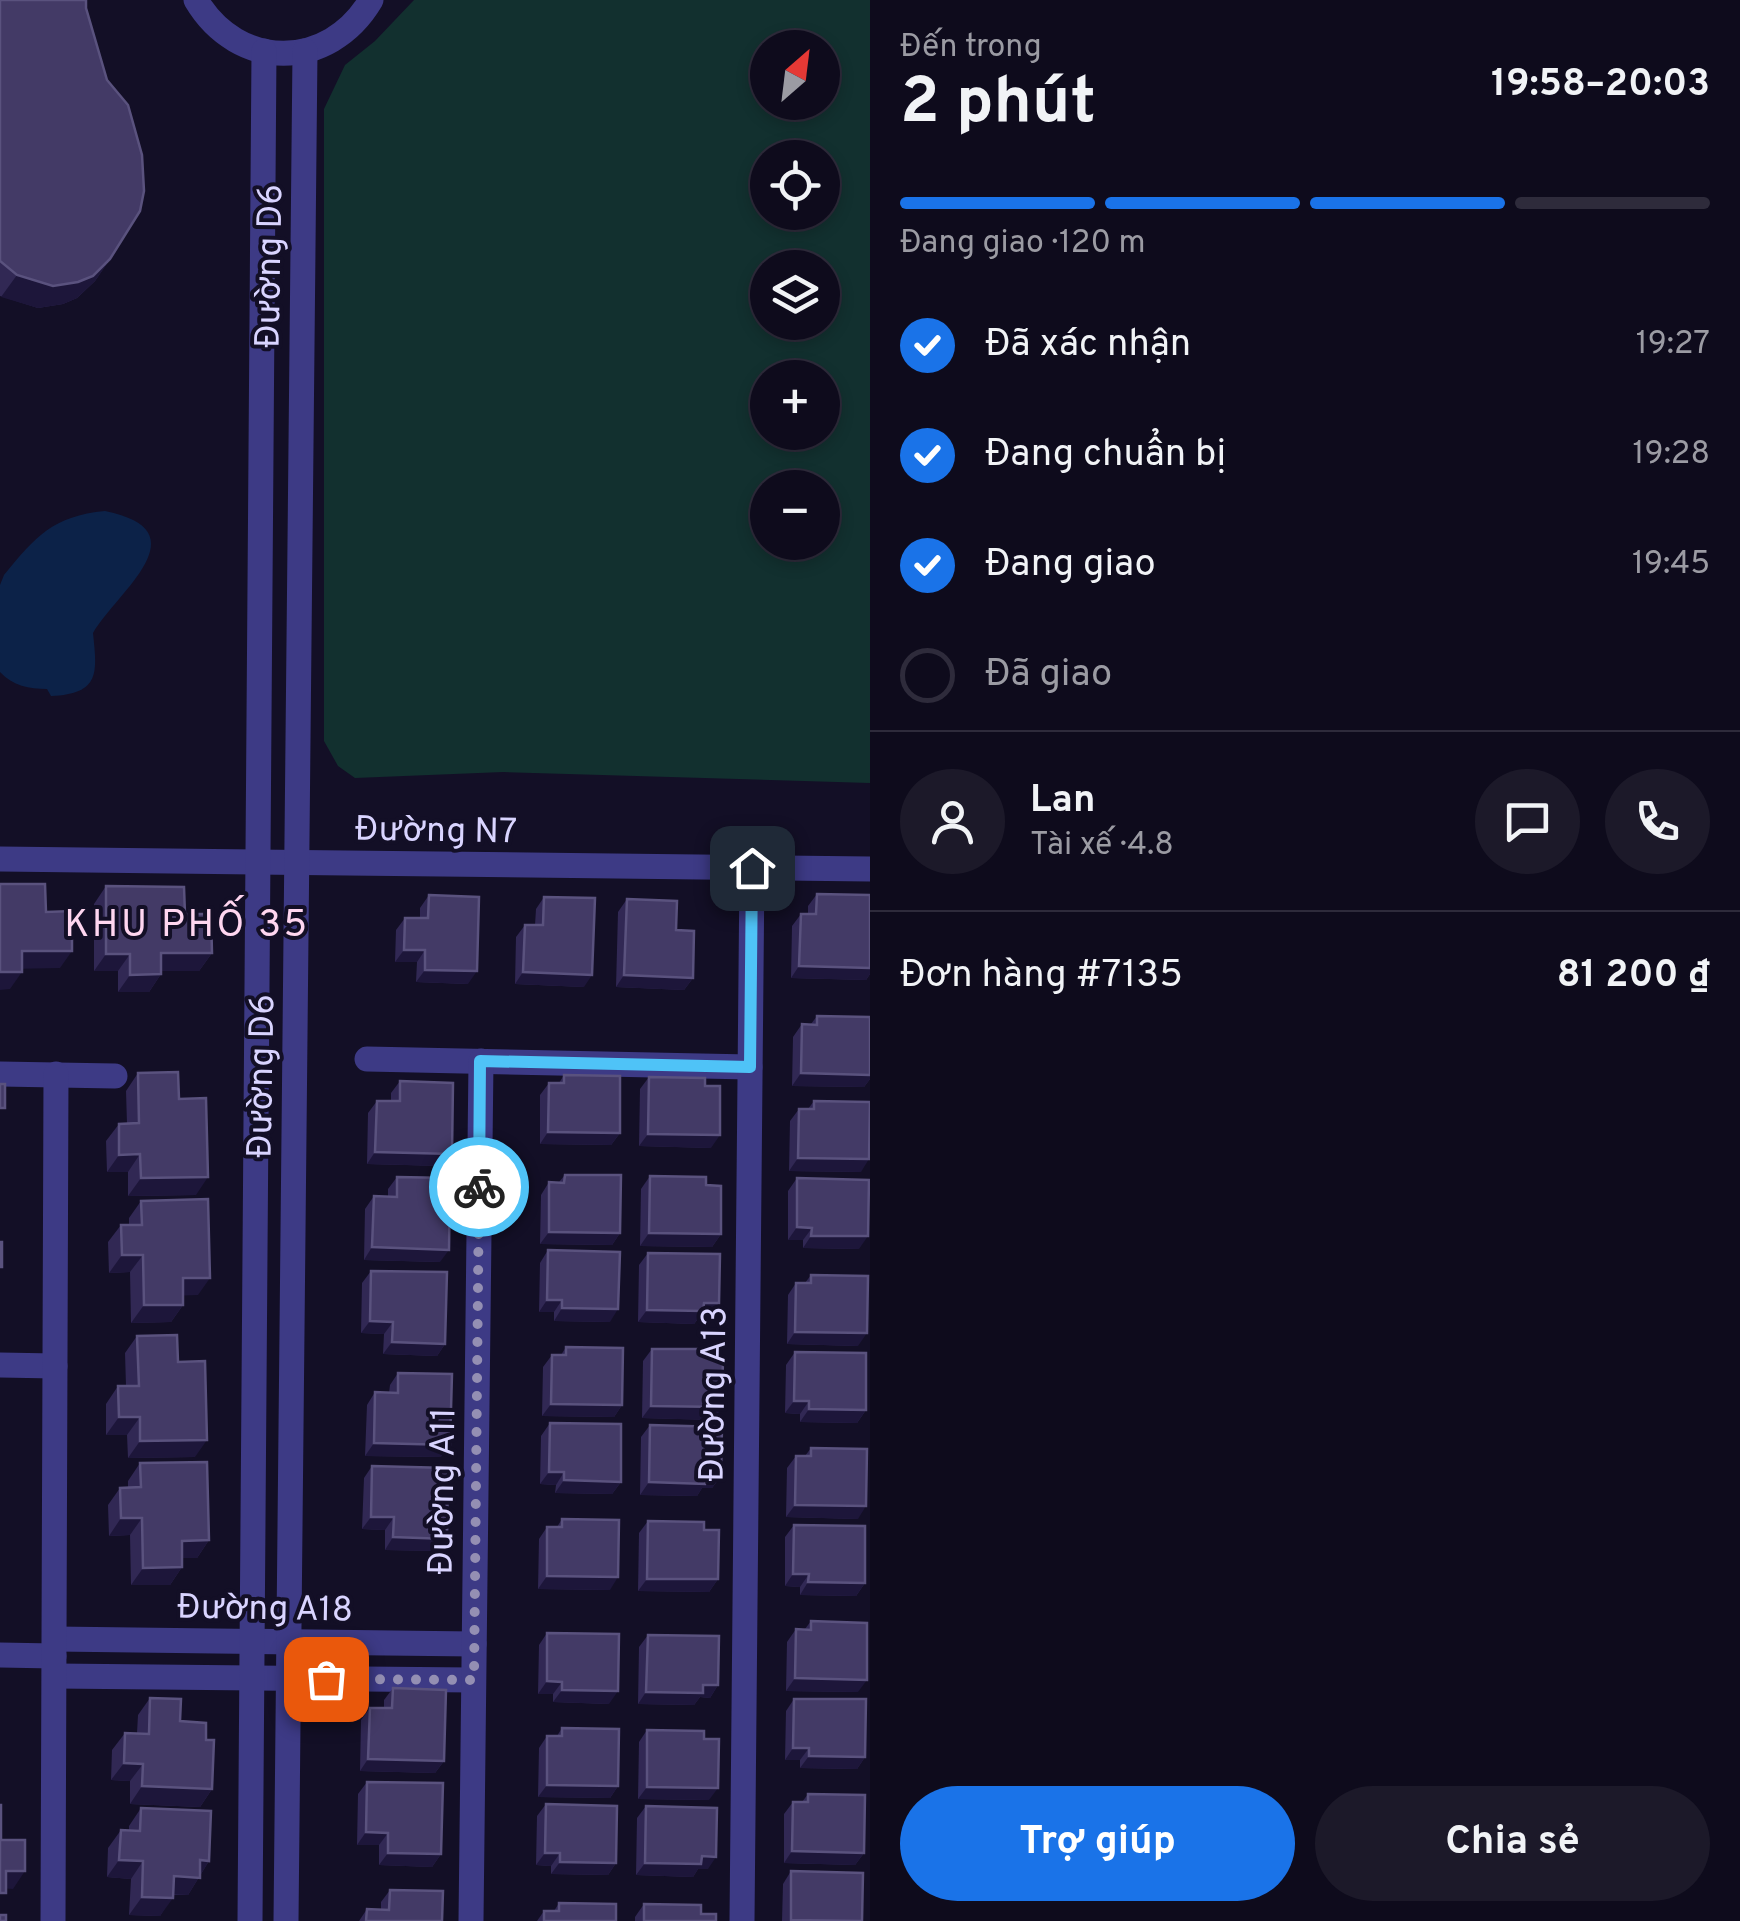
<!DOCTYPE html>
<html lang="vi">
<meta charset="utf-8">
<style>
:root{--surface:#0e0b1c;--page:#1c1929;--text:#f1f3f6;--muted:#9b9ba3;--line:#2e2b3b;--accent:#1a73e8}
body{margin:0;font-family:Overpass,sans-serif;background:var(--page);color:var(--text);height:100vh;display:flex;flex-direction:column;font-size:38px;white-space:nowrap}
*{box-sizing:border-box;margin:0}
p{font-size:32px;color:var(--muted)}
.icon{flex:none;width:55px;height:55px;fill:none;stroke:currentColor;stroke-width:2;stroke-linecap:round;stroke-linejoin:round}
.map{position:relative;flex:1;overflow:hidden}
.drawer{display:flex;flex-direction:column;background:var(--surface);width:870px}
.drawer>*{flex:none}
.needle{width:65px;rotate:28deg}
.tools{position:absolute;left:750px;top:30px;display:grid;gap:20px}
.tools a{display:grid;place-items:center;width:90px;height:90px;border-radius:50%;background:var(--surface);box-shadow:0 5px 15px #0003,0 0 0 2px var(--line);font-size:50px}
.pin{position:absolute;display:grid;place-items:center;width:85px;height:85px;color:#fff;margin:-42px;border-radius:20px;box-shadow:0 5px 15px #0006}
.courier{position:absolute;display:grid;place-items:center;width:100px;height:100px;margin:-50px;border:8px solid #4fc3f7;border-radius:50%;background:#fff;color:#222;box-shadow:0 2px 12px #0007}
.overview em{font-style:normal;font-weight:700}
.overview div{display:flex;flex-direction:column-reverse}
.overview{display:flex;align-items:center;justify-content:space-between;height:170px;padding:0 30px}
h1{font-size:65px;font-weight:700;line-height:75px}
.bar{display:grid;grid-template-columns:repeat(4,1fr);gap:15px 10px;align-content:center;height:120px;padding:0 30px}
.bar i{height:12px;border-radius:8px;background:var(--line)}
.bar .active{background:var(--accent)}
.bar p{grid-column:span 4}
.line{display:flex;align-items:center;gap:25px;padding:0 30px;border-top:2px solid var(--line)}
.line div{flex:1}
.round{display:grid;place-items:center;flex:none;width:105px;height:105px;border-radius:52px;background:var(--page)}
ol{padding:0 30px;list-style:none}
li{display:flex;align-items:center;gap:30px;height:110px}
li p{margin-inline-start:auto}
li .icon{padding:10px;border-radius:50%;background:var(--accent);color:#fff;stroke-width:4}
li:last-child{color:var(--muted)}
li i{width:55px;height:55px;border:5px solid var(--line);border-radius:50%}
.button{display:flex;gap:20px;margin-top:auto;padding:20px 30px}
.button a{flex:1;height:115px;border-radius:60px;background:var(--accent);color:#fff;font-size:40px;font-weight:700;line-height:115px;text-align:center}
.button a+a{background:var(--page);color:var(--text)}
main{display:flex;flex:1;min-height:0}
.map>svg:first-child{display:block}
.green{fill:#12302f;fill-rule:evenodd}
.water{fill:#0c2248}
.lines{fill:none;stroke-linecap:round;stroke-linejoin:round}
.street{stroke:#3d3a85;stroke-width:25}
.wall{fill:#312854}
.shaded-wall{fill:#1d163a}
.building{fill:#433a66;stroke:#5a527e;stroke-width:2.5}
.done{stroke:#948fb3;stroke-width:10;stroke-dasharray:0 18}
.route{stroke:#4fc3f7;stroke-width:12}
.labels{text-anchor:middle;stroke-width:8;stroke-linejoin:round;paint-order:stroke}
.street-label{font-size:35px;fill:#d9d4ff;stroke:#130f26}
.neighbourhood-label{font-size:38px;letter-spacing:2.5px;fill:#ffd6f0;stroke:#130f26}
</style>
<main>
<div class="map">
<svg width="870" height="1921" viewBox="0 0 870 1921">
<rect width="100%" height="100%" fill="#130f26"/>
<path class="green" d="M414 0H870V783L503 772 355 778 338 766 324 741V109L345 65 375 41ZM768 48H822V102H768ZM768 158H822V212H768ZM768 268H822V322H768ZM768 378H822V432H768ZM768 488H822V542H768Z"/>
<path class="water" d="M105 511C203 531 118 591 93 633 97 672 101 694 51 696L47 689C29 689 13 686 0 672V585L4 575C36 536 53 516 105 511Z"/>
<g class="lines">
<g class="street">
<path d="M196 0C238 71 329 71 371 0"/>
<polyline points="0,859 870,869"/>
<polyline points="367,1059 750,1067"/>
<polyline points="0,1074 115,1076"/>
<polyline points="0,1365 55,1366"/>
<polyline points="55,1639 474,1644"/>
<polyline points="0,1655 54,1656"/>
<polyline points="55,1676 473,1680"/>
<polyline points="53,1921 56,1074"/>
<polyline points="250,1921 264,51"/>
<polyline points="286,1921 305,51"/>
<polyline points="471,1921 481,1061"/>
<polyline points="742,1921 752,868"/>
</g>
</g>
<g class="wall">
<polygon points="0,0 86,8 110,259 95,281 77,298 63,304 38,308 0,296"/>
<polygon points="106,886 185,914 212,953 199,971 161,971 161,974 149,992 118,992 118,971 94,971 94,904"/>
<polygon points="817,894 870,968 870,974 866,980 791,978 792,926 801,914 808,914 808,906"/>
<polygon points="429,895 468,984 416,982 417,962 395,962 396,930 405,918 420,918 420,908"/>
<polygon points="544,897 584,987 515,984 516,937 525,925 535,925 536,909"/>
<polygon points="627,899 676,930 693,978 684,990 616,987 618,912"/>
<polygon points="817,1016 870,1017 870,1079 864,1087 792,1086 793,1037 802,1024 811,1024"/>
<polygon points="138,1073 179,1099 196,1195 128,1196 128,1172 107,1172 106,1141 119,1124 127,1124 126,1091"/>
<polygon points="564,1075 620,1133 611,1145 540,1144 540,1095 549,1083 559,1083"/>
<polygon points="649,1077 711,1148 639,1146 640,1089"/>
<polygon points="400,1081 452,1154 443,1166 367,1164 368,1113 377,1101 391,1101 391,1093"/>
<polygon points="814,1101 861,1172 789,1171 790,1121 799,1109 808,1109"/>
<polygon points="565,1175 620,1233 612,1245 540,1244 541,1195 549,1182 559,1182"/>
<polygon points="650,1176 706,1185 721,1234 712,1247 640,1246 641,1189"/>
<polygon points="397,1177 440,1262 364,1260 365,1209 374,1196 388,1197 388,1189"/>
<polygon points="797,1178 859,1249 803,1248 803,1240 788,1240 788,1191"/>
<polygon points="141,1201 198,1295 183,1295 183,1305 171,1322 131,1323 130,1272 109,1273 108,1242 121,1225 129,1225 129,1218"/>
<polygon points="548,1250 610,1322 554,1321 554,1312 539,1312 540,1263"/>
<polygon points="648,1253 710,1316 700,1316 694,1324 638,1322 639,1265"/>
<polygon points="371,1271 445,1344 437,1356 383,1354 384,1334 361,1333 362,1283"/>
<polygon points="811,1275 858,1346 787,1344 788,1295 796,1283 805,1283"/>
<polygon points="137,1336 178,1362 195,1457 128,1458 127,1435 106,1435 106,1404 118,1386 126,1386 125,1353"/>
<polygon points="566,1347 622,1405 614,1417 542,1416 543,1367 552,1355 561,1355"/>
<polygon points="652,1349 714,1420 642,1418 643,1361"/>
<polygon points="795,1352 866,1410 857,1423 800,1422 800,1414 785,1413 786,1365"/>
<polygon points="398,1373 441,1457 365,1456 367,1405 375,1392 389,1393 390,1385"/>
<polygon points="550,1423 621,1482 612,1494 555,1493 556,1485 540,1484 541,1436"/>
<polygon points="650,1425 721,1476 712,1488 702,1488 697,1496 640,1495 641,1437"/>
<polygon points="811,1448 858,1519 786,1517 787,1468 796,1456 805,1456"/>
<polygon points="140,1463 209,1540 197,1558 182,1558 182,1567 170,1585 131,1585 130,1535 109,1536 108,1505 120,1488 128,1487 128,1481"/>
<polygon points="372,1466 438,1551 385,1550 385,1530 362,1529 364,1478"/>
<polygon points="562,1519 610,1590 538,1589 539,1539 547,1527 557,1527"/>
<polygon points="648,1521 704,1530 718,1579 709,1592 638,1591 639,1533"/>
<polygon points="794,1525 865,1583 856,1596 800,1595 800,1587 785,1586 785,1537"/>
<polygon points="811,1621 858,1692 786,1691 787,1642 796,1629 805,1629"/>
<polygon points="547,1633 609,1704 553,1702 553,1694 538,1694 539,1645"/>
<polygon points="648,1635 718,1685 710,1698 700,1697 694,1705 638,1704 639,1647"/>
<polygon points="393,1688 444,1761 435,1773 360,1771 361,1720 370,1708 384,1708 384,1700"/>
<polygon points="150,1698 206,1740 212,1789 200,1807 130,1804 130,1781 111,1780 112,1750 125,1733 137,1733 138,1715"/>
<polygon points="794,1699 865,1757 857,1769 800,1768 800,1760 785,1760 786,1711"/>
<polygon points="562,1728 618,1786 610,1798 538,1797 539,1748 547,1736 557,1736"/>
<polygon points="647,1730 709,1800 638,1799 639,1742"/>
<polygon points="367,1782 441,1854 432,1867 379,1865 379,1845 357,1845 358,1794"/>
<polygon points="808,1794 864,1853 855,1865 784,1863 784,1814 793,1802 802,1802"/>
<polygon points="546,1804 616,1863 608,1875 551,1874 551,1866 536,1865 537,1816"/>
<polygon points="646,1806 708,1869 698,1869 693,1877 636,1875 637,1818"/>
<polygon points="141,1808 209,1861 188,1895 173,1895 160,1916 129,1915 131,1879 107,1877 108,1848 121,1830 129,1830 129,1826"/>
<polygon points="791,1871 862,1921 782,1921 783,1884"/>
<polygon points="390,1890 442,1921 359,1921 367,1909 381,1910 381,1902"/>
<polygon points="559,1903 616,1921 537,1921 544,1911 554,1911"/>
<polygon points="644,1904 701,1914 716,1921 635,1921 635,1917"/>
</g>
<g class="shaded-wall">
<polygon points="110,259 95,281 77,298 63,304 38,308 1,297 17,275"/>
<polygon points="404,950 425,950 417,962 395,962"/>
<polygon points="22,951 72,951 60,968 10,969"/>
<polygon points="161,953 212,953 199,971 149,971"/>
<polygon points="106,954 130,954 118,971 94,971"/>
<polygon points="799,966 870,968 870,974 866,980 791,978"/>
<polygon points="425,970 477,971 468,984 416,982"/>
<polygon points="0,972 22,972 10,989 0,990"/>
<polygon points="523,972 592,975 584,987 515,984"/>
<polygon points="161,974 149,992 118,992 130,975"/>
<polygon points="624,975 693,978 684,990 616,987"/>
<polygon points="801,1073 870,1075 870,1079 864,1087 792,1086"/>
<polygon points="548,1132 620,1133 611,1145 540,1144"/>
<polygon points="648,1134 720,1135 711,1148 639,1146"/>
<polygon points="375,1152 452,1154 443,1166 367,1164"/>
<polygon points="140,1154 128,1172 107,1172 119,1155"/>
<polygon points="798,1158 869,1159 861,1172 789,1171"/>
<polygon points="208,1177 196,1195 128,1196 141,1178"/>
<polygon points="797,1227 812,1228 803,1240 788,1240"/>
<polygon points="549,1232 620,1233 612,1245 540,1244"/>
<polygon points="649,1233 721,1234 712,1247 640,1246"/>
<polygon points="811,1236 868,1236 859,1249 803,1248"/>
<polygon points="372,1247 449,1250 440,1262 364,1260"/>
<polygon points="122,1255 143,1255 130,1272 109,1273"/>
<polygon points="183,1278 210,1278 198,1295 170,1296"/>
<polygon points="547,1300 562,1300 554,1312 539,1312"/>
<polygon points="704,1303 719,1303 710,1316 700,1316 694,1324 638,1322 647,1310"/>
<polygon points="144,1305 183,1305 171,1322 131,1323"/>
<polygon points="562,1308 618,1309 610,1322 554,1321"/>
<polygon points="370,1321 393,1322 384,1334 361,1333"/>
<polygon points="795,1332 867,1333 858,1346 787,1344"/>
<polygon points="392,1342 445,1344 437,1356 383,1354"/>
<polygon points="794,1401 809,1401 800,1414 785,1413"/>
<polygon points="551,1404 622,1405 614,1417 542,1416"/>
<polygon points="651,1406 722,1407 714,1420 642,1418"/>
<polygon points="809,1409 866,1410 857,1423 800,1422"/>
<polygon points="119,1417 140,1417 127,1435 106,1435"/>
<polygon points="207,1440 195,1457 128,1458 140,1441"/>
<polygon points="374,1443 450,1445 441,1457 365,1456"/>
<polygon points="549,1472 564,1472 556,1485 540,1484"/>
<polygon points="706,1476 721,1476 712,1488 702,1488 697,1496 640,1495 649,1482"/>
<polygon points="564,1480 621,1482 612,1494 555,1493"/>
<polygon points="795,1505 866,1506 858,1519 786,1517"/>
<polygon points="371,1517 394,1517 385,1530 362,1529"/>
<polygon points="121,1518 142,1518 130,1535 109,1536"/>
<polygon points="393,1537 447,1539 438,1551 385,1550"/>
<polygon points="209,1540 197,1558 170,1558 182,1541"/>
<polygon points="182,1567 170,1585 131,1585 143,1568"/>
<polygon points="793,1574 809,1574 800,1587 785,1586"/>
<polygon points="547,1576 618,1577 610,1590 538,1589"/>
<polygon points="647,1579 718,1579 709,1592 638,1591"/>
<polygon points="808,1582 865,1583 856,1596 800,1595"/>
<polygon points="795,1678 867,1680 858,1692 786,1691"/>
<polygon points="547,1681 562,1682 553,1694 538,1694"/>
<polygon points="703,1685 718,1685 710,1698 700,1697 694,1705 638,1704 646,1692"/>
<polygon points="562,1690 618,1691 609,1704 553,1702"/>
<polygon points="793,1748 809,1748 800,1760 785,1760"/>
<polygon points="809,1756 865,1757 857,1769 800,1768"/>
<polygon points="368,1759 444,1761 435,1773 360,1771"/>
<polygon points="124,1763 143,1764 130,1781 111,1780"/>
<polygon points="547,1785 618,1786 610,1798 538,1797"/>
<polygon points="142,1786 212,1789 200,1807 130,1804"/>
<polygon points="647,1787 718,1788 709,1800 638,1799"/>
<polygon points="366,1832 388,1833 379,1845 357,1845"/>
<polygon points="792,1851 864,1853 855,1865 784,1863"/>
<polygon points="388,1853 441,1854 432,1867 379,1865"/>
<polygon points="545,1853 560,1853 551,1866 536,1865"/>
<polygon points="702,1856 716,1857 708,1869 698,1869 693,1877 636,1875 645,1863"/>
<polygon points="119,1860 143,1861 131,1879 107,1877"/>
<polygon points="200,1860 209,1861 188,1895 161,1894 174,1876"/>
<polygon points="560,1862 616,1863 608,1875 551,1874"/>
<polygon points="6,1871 25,1871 13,1889 0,1888"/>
<polygon points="142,1897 173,1898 160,1916 129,1915"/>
</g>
<g class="building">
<polygon points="0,0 86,0 86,8 107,80 128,105 142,155 144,191 140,211 110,259 93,276 78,282 53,286 17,275 0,261"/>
<polygon points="0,884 45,884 46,912 72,911 72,951 22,951 22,972 0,972"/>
<polygon points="106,886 184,887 185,914 211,914 212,953 161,953 161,974 130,975 130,954 106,954"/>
<polygon points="817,894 870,895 870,968 799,966 801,914 816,914"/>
<polygon points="429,895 479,897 477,971 425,970 425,950 404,950 405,918 428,918"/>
<polygon points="544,897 595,898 592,975 523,972 525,925 543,925"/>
<polygon points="627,899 677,901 676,930 694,931 693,978 624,975"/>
<polygon points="817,1016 870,1017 870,1075 801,1073 802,1024 817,1025"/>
<polygon points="178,1072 179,1099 206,1098 208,1177 141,1178 140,1154 119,1155 119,1124 139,1123 138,1073"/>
<polygon points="564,1075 620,1076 620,1133 548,1132 549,1083 564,1083"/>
<polygon points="649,1077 705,1078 705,1086 720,1086 720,1135 648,1134"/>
<polygon points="400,1081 453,1083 452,1154 375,1152 377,1101 400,1101"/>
<rect x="0" y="1084" width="5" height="24"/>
<polygon points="814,1101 870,1102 869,1159 798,1158 799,1109 814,1109"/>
<polygon points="565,1175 621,1175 620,1233 549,1232 549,1182 564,1183"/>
<polygon points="650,1176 706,1177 706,1185 721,1186 721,1234 649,1233"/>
<polygon points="397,1177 450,1178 449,1250 372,1247 374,1196 397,1197"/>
<polygon points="797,1178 869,1180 868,1236 811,1236 812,1228 797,1227"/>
<polygon points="208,1199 210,1278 183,1278 183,1305 144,1305 143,1255 122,1255 121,1225 142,1225 141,1201"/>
<rect x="0" y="1242" width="2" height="25"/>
<polygon points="548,1250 620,1252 618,1309 562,1308 562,1300 547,1300"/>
<polygon points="648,1253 720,1254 719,1303 704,1303 703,1311 647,1310"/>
<polygon points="371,1271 447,1272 445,1344 392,1342 393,1322 370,1321"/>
<polygon points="811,1275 868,1276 867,1333 795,1332 796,1283 811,1283"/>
<polygon points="177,1335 178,1362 205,1361 207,1440 140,1441 140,1417 119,1417 118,1386 139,1386 137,1336"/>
<polygon points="566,1347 623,1348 622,1405 551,1404 552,1355 566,1355"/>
<polygon points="652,1349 708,1349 708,1358 723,1358 722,1407 651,1406"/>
<polygon points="795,1352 866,1353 866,1410 809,1409 809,1401 794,1401"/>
<polygon points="398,1373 452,1374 450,1445 374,1443 375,1392 398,1393"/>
<polygon points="550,1423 621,1424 621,1482 564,1480 564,1472 549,1472"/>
<polygon points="650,1425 722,1427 721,1476 706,1476 705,1484 649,1482"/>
<polygon points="811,1448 867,1449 866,1506 795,1505 796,1456 811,1456"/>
<polygon points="207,1462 209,1540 182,1541 182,1567 143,1568 142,1518 121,1518 120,1488 141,1487 140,1463"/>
<polygon points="372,1466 448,1468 447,1539 393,1537 394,1517 371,1517"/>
<polygon points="562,1519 619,1520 618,1577 547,1576 547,1527 562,1527"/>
<polygon points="648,1521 704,1522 704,1530 719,1530 718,1579 647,1579"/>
<polygon points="794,1525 865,1526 865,1583 808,1582 809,1574 793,1574"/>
<polygon points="811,1621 867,1623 867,1680 795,1678 796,1629 811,1630"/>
<polygon points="547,1633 619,1634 618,1691 562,1690 562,1682 547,1681"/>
<polygon points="648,1635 719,1636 718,1685 703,1685 703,1693 646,1692"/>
<polygon points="393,1688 446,1690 444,1761 368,1759 370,1708 392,1708"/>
<polygon points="150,1698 181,1699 180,1721 206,1723 206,1740 214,1740 212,1789 142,1786 143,1764 124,1763 125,1733 149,1734"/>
<polygon points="794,1699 866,1699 865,1757 809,1756 809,1748 793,1748"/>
<polygon points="562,1728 619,1729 618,1786 547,1785 547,1736 562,1736"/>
<polygon points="647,1730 704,1731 704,1739 719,1739 718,1788 647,1787"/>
<polygon points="367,1782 443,1783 441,1854 388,1853 388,1833 366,1832"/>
<polygon points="808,1794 865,1795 864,1853 792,1851 793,1802 808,1802"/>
<polygon points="546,1804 617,1806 616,1863 560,1862 560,1853 545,1853"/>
<polygon points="0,1805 1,1805 1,1840 25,1840 25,1871 6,1871 6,1893 0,1893"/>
<polygon points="646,1806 717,1808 716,1857 702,1856 701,1864 645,1863"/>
<polygon points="141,1808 211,1811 209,1861 200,1860 200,1878 174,1876 173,1898 142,1897 143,1861 119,1860 121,1830 140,1831"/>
<polygon points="791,1871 863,1873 862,1921 791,1920"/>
<polygon points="390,1890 443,1891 442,1921 366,1921 367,1909 389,1910"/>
<polygon points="559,1903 616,1904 616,1921 544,1921 544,1911 559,1911"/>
<polygon points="644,1904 701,1905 701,1914 716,1914 716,1921 644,1921"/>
<rect x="0" y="1915" width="6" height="6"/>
</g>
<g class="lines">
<polyline class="done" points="326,1679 474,1680 479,1187"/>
<polyline class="route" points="479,1187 480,1061 750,1067 752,868"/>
</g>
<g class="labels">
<g class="street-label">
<text transform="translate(268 266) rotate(-89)" y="12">Đường D6</text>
<text transform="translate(436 829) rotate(1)" y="12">Đường N7</text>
<text transform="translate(260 1076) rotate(-89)" y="12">Đường D6</text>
<text transform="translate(712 1394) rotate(-89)" y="12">Đường A13</text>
<text transform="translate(441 1491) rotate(-89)" y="12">Đường A11</text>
<text transform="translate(265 1607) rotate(1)" y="12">Đường A18</text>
</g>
<g class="neighbourhood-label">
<text x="187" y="936">KHU PHỐ 35</text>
</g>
</g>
</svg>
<div class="tools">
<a><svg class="needle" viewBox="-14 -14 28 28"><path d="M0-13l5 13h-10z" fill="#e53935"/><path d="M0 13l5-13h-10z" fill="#9b9ba3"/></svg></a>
<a><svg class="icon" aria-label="locate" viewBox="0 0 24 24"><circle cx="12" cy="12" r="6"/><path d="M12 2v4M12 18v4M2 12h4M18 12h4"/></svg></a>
<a><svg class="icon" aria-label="layers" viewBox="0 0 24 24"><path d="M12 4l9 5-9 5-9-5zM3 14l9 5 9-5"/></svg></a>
<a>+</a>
<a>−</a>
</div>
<div class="pin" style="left:326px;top:1679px;background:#ea580c"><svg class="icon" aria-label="bag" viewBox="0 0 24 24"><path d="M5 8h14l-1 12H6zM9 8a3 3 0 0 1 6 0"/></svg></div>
<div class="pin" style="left:752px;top:868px;background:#1f2937"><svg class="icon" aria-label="home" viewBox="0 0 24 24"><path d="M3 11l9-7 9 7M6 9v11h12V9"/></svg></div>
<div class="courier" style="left:479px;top:1187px"><svg class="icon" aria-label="bike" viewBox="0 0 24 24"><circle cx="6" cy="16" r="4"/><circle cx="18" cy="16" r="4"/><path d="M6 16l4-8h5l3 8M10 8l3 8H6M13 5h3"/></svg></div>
</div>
<section class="drawer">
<div class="overview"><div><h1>2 phút</h1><p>Đến trong</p></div><em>19:58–20:03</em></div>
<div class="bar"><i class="active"></i><i class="active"></i><i class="active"></i><i></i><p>Đang giao · 120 m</p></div>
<ol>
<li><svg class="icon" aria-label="check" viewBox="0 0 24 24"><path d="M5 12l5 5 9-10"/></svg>Đã xác nhận<p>19:27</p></li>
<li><svg class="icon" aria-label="check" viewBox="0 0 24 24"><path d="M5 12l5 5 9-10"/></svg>Đang chuẩn bị<p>19:28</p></li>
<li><svg class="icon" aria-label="check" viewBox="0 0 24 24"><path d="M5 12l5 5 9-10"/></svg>Đang giao<p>19:45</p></li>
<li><i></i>Đã giao</li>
</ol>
<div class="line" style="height:180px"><a class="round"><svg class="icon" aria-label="person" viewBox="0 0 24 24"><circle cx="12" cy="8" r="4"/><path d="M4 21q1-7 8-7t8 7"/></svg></a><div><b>Lan</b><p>Tài xế · 4.8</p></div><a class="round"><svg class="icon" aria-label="chat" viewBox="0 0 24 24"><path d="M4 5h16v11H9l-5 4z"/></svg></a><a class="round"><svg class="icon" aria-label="phone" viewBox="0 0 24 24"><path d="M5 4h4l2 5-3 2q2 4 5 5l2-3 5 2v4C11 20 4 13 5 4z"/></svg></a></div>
<div class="line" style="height:130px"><div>Đơn hàng #7135</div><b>81 200 ₫</b></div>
<div class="button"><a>Trợ giúp</a><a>Chia sẻ</a></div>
</section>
</main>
